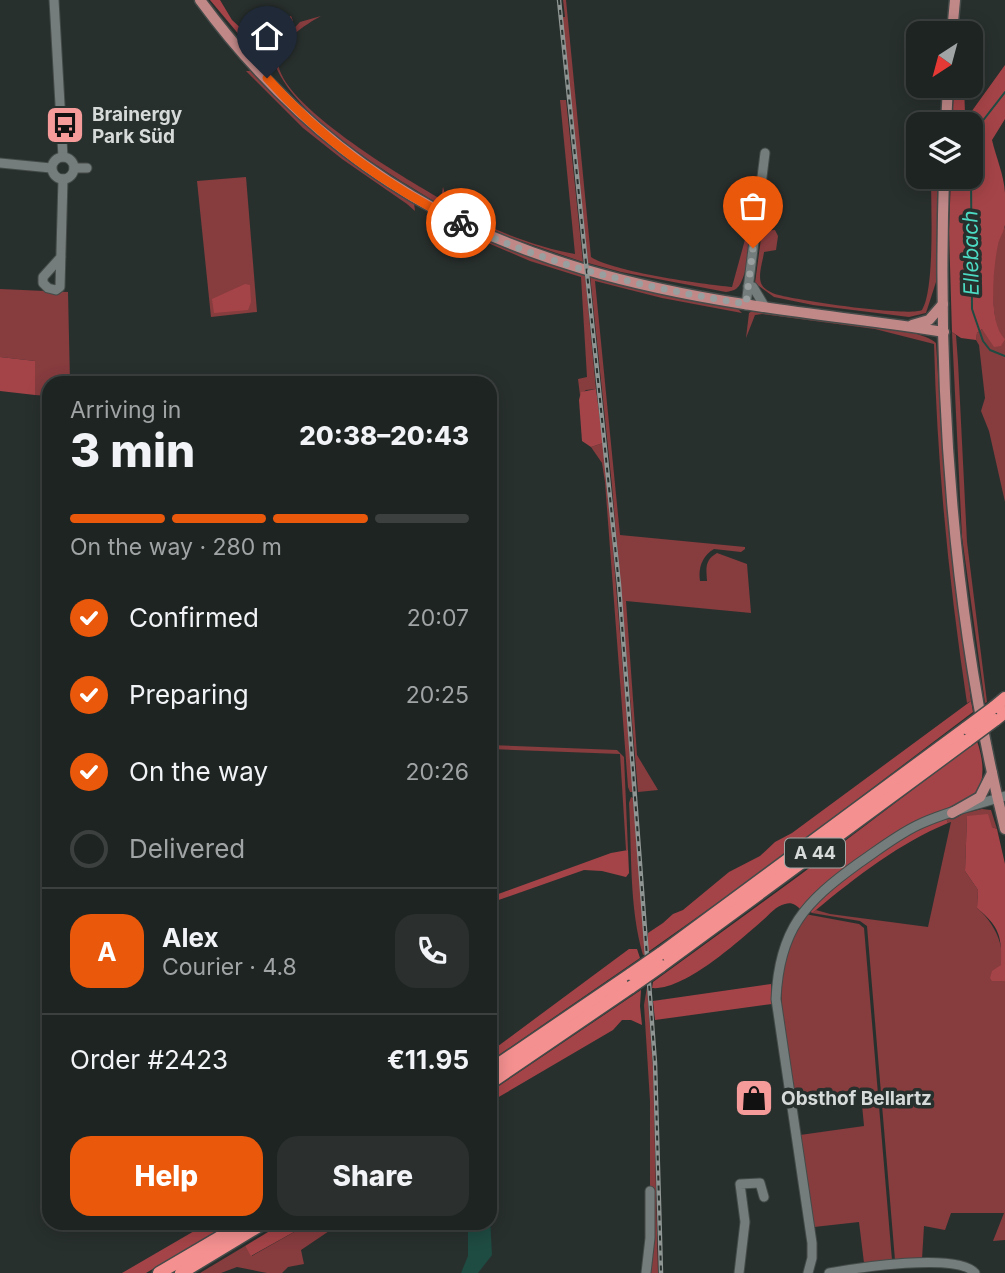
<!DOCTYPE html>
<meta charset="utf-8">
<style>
:root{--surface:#1e2422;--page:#2b302f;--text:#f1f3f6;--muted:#a1a4a5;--line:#3c4140;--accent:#ea580c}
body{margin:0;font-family:Inter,sans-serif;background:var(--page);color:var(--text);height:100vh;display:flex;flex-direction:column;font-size:26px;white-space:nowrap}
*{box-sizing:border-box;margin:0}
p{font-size:23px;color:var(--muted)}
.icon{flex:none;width:38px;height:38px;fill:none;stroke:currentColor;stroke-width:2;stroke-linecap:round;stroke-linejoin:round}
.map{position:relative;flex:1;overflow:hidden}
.side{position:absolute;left:42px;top:376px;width:455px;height:854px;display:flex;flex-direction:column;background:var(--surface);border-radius:21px;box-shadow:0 4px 18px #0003,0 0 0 2px var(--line)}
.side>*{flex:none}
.needle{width:46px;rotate:216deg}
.fabs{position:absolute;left:906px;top:21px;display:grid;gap:14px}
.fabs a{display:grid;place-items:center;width:77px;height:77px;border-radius:14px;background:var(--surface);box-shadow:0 4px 18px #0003,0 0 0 2px var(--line);font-size:35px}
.pin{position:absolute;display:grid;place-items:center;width:60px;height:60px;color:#fff;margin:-72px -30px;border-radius:50% 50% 50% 0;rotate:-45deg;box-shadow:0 0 7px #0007}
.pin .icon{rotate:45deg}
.courier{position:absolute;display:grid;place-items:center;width:70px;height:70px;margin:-35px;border:5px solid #ea580c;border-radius:50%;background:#fff;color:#222;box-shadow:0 2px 9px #0007}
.headline em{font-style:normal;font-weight:800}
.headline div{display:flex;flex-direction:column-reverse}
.headline{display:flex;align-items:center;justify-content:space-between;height:119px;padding:0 28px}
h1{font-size:46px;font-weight:800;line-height:52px}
.bar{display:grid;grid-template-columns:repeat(4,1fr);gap:10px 7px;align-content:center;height:84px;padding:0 28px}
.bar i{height:9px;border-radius:5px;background:var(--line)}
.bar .selected{background:var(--accent)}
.bar p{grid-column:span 4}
.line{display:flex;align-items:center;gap:18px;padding:0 28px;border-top:2px solid var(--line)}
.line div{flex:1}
.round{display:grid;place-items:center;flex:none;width:74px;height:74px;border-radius:21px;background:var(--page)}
ol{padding:0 28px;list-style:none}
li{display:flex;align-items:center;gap:21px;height:77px}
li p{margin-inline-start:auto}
li .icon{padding:7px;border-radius:50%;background:var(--accent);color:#fff;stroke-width:4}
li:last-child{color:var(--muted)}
li i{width:38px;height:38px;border:4px solid var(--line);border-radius:50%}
.primary-button{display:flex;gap:14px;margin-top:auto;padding:14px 28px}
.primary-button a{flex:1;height:80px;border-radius:21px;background:var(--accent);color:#fff;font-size:28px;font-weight:800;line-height:80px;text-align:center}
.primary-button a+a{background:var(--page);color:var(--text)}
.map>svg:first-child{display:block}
.green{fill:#873c3e}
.forest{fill:#a54448}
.water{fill:#1e4b42}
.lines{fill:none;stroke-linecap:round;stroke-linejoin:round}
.stream{stroke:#1e4b42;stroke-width:2}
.minor-casing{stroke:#444b49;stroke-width:11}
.major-casing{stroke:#444b49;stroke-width:13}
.highway-casing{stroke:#444b49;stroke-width:15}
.minor{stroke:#747d7b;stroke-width:9}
.major{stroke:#c18888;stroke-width:10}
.highway{stroke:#f49090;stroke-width:12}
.rail-casing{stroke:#8e9593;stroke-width:4.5}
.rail{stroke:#28302e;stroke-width:2;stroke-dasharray:5;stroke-linecap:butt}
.highway-bridge-casing{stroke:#444b49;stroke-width:15;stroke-linecap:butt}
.highway-bridge{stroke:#f49090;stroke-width:12}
.done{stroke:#999f9e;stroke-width:7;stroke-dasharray:0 12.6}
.route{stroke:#ea580c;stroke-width:9}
.labels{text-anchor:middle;stroke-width:7;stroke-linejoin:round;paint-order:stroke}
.shield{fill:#28302e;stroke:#a2a8a6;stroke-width:2}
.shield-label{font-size:18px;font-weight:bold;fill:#d6dbda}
.poi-label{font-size:19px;font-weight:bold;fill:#d6dbda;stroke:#28302e;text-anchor:start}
.water-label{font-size:21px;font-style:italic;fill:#4cdcc4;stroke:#28302e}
</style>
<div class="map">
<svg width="1005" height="1273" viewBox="0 0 1005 1273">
<rect width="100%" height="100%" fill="#28302e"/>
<g class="green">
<path d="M563 0H566L591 257C614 272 702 284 732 287L749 225 755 221C752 235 747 280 737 288 734 291 730 291 726 292L621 272 588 263 562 17H565Z"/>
<path d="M321 16C306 24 277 43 278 61 278 104 406 179 441 199L443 187 445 194 442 206C390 174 286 115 271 53L300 22Z"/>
<path d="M246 71H251C303 124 351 164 414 203L415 211 407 204 342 159 303 128Z"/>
<path d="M560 100H566L583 262 509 237 446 208 449 198V204C482 227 535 247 575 254Z"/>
<polygon points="246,177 257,312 211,317 197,181"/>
<path d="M931 177H938L936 282 926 313 909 317 813 305 774 297 755 283 762 231 775 230 778 236 776 250 764 252C763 261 757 277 762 285 764 289 770 292 775 294 794 300 908 317 922 310 935 289 931 205 931 177Z"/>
<polygon points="443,219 513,251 585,274 596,389 586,390 580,395 578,379 587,377 581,277 530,261 444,224 444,253 434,232 436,224"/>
<path d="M1005 227V502L989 431 981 411 985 398 979 345 976 340 977 333 982 329 999 334C990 310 990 249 1005 227Z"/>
<path d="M590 275 687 299 736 307 742 313 662 298 595 281 620 535 745 547V549L741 552 714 549C702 556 698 568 700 581H707C706 567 705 560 717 553L747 564 751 613 626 601 637 755 658 790 638 792 612 486Z"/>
<polygon points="0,289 68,292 70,383 49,383 49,396 35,395 35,361 0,357"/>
<path d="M754 310C785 314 920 325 936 343L945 482 971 701 967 703C949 584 937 464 934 344L875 329 762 314 755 315 746 338 749 313Z"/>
<polygon points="952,332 956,335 958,362 967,542 987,702 985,703 962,537"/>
<polygon points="603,443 608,488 633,792 630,792 628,787 605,482 602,463 591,447"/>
<polygon points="490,745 617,750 624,757 628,850 626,850 620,754 490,749"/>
<path d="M631 797 633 798 646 954 643 955C629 907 632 853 629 803Z"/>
<path d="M982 809 991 810 997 829 967 817 965 871 978 890 977 908C993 922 1005 943 1001 965 999 970 994 976 992 981H1005V1240L993 1241 1004 1213H951L945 1230 924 1226 922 1259 895 1260 867 926 860 921 812 913 816 910 830 914 928 927 951 822 948 823 946 818Z"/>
<path d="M805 914 859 924 864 928 892 1260 864 1263 859 1222 814 1227 800 1135 864 1126 861 1094 795 1102C788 1053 774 1001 786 953 790 939 799 926 805 914Z"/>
<polygon points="647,987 653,1068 658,1273 650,1273 650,1101 644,1005"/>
<polygon points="310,1223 341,1223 301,1250 304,1264 288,1267 282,1273 267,1273 237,1267 221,1273 200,1273 245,1246 252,1256"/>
</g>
<g class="forest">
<polygon points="210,0 220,0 232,20 246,33 259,33 291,16 293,21 268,40 254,46 241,37"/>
<path d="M1005 65V119L992 140C996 157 1004 175 1005 193 1005 203 1005 215 1005 225 1004 232 999 238 998 245 993 267 988 324 1005 339L1001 346 994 347 982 329 977 333 976 340 961 338 952 332 949 231 951 177H971V124H952L954 86H964L965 113 969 115Z"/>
<polygon points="245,284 250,285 251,302 248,310 214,313 212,299"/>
<polygon points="0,357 35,361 35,395 0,391"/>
<polygon points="596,389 603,443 591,447 582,441 579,400 581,392"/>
<polygon points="971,701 973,712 765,869 648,952 648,933 663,923 673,914 683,910 729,872 760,856 775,842 792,833"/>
<path d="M977 741C984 762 985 778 976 797L894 833 815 892 800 909C796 905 792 902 785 904 776 906 770 914 763 920 739 941 684 991 652 988L653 982 800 875Z"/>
<path d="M988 814 992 827 997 829 1005 864V981H992L990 978 992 971 1001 965C1002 937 1000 927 977 908L978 890 965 871 967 816Z"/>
<path d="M946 818 948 823C900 843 857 876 816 910L812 913 809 910C848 873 894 835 946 818Z"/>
<polygon points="628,850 629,873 626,877 602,871 584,870 490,903 490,897 611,853"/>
<polygon points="629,949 637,949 640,958 490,1061 490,1052"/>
<polygon points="771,984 772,1004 655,1020 653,1001"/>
<polygon points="641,990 640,1006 642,1025 631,1020 622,1020 613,1030 497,1098 490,1107 490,1092"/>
<polygon points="208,1223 231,1223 146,1273 122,1273"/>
<polygon points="283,1223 310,1223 251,1256 245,1246"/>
</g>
<polygon class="water" points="490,1217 492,1255 478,1273 461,1273 468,1256 468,1223 490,1223"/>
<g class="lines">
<g class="stream">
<polyline points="971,136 1005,92"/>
<polyline points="971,177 972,309 983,341 990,350 1005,356"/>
</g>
<g class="minor-casing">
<g id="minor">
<polyline points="54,0 63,157"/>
<circle cx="63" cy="168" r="11"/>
<polyline points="0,163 51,168"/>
<polyline points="74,168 87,168"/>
<polyline points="61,257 43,277 43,283 48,288 56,290 60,287 63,179"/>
<polyline points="748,286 753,287 765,307"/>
<polyline points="746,305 765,153"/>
<polyline points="646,1273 650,1238 650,1191"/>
<polyline points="739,1273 745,1222 740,1184 760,1183 764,1197"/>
<path d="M808 1273 812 1258V1243L776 999C779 929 805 902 859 863 878 850 897 835 918 825 945 812 976 805 1005 796"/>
<path d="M829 1273C856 1268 957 1252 975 1273"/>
</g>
</g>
<g class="major-casing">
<g id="major">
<path d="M200 0C342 193 513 268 744 304 811 315 878 321 944 332"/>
<polyline points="952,33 955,0"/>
<polyline points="946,124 948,86"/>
<path d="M944 177C937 392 953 620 1005 829"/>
<polyline points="912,325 929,320 943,304"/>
<polyline points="952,813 980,797 992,773"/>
</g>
</g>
<g class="highway-casing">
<g id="highway">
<polyline points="993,708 1005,698"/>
<polyline points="995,720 1005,712"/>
<polyline points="660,954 966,728"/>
<polyline points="661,966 968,740"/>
<polyline points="490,1070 631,974"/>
<polyline points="490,1083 631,987"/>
<polyline points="159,1273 244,1223"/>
<polyline points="181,1273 264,1223"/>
</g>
</g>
<use href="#minor" class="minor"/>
<use href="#major" class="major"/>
<use href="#highway" class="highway"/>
<g class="rail-casing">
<polyline id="rail" points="559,0 619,585 655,1063 661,1273"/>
</g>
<use href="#rail" class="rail"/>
<g class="highway-bridge-casing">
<g id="highway-bridge">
<polyline points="966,728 993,708"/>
<polyline points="968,740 995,720"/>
<polyline points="631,974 660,954"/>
<polyline points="631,987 661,966"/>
</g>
</g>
<use href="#highway-bridge" class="highway-bridge"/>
</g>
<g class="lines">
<path class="done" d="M461 223C550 267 648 288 746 304L753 248"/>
<path class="route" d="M267 78C321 139 388 187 461 223"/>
</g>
<defs>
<g id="bus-square" transform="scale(2.0125)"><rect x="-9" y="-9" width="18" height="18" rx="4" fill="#f59b9a" stroke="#28302e"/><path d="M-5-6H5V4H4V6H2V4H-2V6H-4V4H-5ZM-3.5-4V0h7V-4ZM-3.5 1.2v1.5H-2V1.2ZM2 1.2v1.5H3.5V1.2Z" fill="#111"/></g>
<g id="shop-square" transform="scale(2.0125)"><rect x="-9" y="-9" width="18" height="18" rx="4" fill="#f59b9a" stroke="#28302e"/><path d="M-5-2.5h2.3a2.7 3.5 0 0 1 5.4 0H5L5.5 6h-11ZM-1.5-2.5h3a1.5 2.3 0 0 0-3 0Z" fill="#111"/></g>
</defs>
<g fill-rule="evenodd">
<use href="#bus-square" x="65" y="125"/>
<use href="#shop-square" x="754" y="1098"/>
</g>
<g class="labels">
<rect class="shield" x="785" y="838.5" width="60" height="29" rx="5"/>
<g class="shield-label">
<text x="815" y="859">A 44</text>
</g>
<g class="poi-label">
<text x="92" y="121">Brainergy<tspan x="92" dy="22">Park Süd</tspan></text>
<text x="781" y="1105">Obsthof Bellartz</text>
</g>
<g class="water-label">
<text transform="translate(971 253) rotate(-91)" y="7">Ellebach</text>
</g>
</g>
</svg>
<div class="fabs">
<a><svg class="needle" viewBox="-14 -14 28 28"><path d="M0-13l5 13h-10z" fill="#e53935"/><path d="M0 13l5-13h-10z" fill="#a1a4a5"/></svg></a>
<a><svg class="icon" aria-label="layers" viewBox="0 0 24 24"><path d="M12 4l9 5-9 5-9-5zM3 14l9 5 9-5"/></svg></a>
</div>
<div class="pin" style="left:753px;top:248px;background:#ea580c"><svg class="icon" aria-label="bag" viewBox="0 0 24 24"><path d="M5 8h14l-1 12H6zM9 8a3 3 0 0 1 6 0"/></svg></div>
<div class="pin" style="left:267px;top:78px;background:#1f2937"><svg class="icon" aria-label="home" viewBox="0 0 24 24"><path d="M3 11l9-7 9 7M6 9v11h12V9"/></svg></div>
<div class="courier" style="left:461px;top:223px"><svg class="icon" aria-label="bike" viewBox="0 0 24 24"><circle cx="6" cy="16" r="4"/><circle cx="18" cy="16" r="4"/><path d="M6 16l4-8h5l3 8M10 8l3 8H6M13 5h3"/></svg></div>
<section class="side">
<div class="headline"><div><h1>3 min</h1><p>Arriving in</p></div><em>20:38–20:43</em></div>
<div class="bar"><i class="selected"></i><i class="selected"></i><i class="selected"></i><i></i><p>On the way · 280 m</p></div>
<ol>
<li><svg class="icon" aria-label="check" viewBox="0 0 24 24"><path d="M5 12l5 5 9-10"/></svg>Confirmed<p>20:07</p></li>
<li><svg class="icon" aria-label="check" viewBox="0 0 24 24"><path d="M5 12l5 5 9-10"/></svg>Preparing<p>20:25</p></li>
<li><svg class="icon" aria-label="check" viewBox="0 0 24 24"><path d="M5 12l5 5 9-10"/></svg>On the way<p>20:26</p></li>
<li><i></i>Delivered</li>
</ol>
<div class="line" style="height:126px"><b class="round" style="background:var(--accent);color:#fff">A</b><div><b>Alex</b><p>Courier · 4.8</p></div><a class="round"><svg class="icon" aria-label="phone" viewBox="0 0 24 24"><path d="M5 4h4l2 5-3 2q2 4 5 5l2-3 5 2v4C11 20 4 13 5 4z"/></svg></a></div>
<div class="line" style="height:91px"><div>Order #2423</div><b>€11.95</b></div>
<div class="primary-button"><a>Help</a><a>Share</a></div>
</section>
</div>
